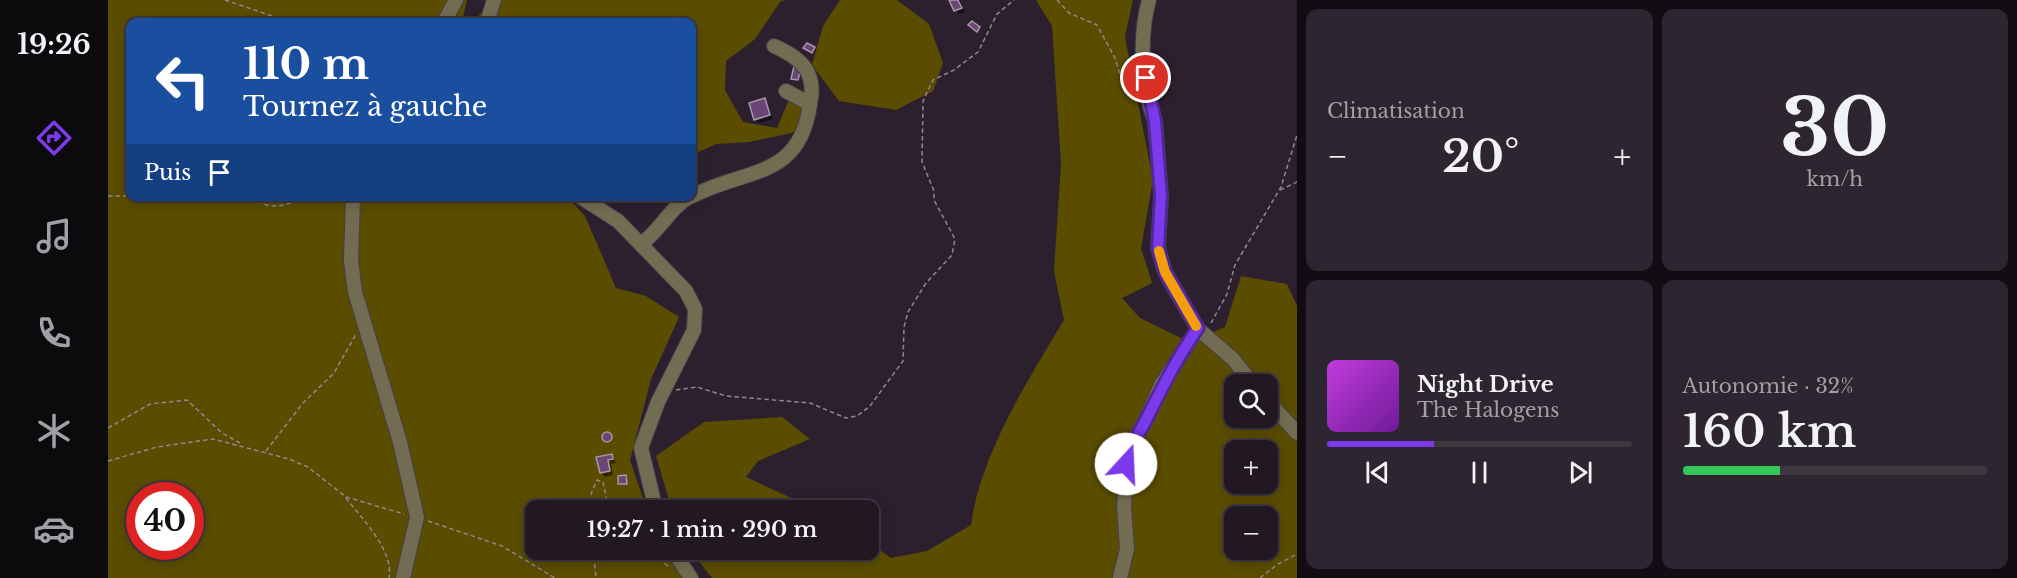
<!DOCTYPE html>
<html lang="fr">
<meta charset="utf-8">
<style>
:root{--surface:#211822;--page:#2d252f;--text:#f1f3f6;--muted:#a2a0a5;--line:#3e3740;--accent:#7c3aed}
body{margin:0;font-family:"Libre Baskerville",serif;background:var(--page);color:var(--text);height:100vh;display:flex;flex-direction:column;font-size:22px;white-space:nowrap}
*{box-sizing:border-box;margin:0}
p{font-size:20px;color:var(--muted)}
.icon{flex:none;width:33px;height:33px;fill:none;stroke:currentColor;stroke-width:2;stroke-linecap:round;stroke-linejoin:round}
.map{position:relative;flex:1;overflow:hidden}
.panel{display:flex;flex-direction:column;gap:9px;padding:9px;background:#120d13;width:720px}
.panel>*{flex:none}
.hud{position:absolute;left:18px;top:18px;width:570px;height:183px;border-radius:12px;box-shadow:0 3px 15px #0003,0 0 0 2px var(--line);background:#1a4fa0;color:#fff;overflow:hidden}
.fabs{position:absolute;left:1116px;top:374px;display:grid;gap:12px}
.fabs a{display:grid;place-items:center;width:54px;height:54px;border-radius:12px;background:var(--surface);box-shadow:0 3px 15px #0003,0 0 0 2px var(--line);font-size:30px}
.speed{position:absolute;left:18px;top:482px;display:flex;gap:12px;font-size:30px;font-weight:700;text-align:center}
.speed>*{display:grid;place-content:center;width:78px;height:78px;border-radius:50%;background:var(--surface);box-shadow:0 3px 15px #0003,0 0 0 2px var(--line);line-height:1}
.speed .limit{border:9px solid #d22;background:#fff;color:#111}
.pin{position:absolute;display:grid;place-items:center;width:51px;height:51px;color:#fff;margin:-26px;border:3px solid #fff;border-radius:50%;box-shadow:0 2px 6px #0007}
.me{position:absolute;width:66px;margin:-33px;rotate:20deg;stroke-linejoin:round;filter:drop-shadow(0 0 4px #0008)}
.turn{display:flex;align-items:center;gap:21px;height:126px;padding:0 18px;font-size:27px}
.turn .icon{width:78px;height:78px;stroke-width:2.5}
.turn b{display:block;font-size:42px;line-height:51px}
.then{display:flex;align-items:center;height:57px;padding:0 18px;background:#0003;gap:12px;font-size:22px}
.big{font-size:45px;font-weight:600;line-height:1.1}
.panel .widget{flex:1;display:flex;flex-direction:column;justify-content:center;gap:9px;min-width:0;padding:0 21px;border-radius:12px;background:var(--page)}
.panel .dial{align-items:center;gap:0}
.dial b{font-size:78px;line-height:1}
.song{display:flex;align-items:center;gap:18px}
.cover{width:72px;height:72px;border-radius:9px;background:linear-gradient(135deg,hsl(290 70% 55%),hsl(280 70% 35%))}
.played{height:6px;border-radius:3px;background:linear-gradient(90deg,var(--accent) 35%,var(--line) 35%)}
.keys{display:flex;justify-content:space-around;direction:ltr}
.heat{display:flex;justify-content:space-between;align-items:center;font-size:33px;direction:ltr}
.charge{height:9px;border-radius:4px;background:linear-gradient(90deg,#34c759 32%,var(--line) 0)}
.panel .tiles{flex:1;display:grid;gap:9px;grid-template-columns:repeat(2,1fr)}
.trip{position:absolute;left:417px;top:500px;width:354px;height:60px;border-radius:12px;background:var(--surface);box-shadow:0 3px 15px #0003,0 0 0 2px var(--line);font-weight:600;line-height:60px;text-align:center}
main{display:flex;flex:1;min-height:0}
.tabs{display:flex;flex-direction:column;width:108px;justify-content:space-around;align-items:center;background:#0d0a0e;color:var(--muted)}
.tabs .icon{width:42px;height:42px}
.tabs .on{color:var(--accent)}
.tabs b{font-size:27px;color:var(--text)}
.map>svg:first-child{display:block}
.green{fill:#5b4d00;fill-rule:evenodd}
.shadow{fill:#0007}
.building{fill:#6c4574;stroke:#a697a9;stroke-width:1.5}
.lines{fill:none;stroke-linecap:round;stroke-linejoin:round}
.minor-casing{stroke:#483c4a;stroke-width:16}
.path{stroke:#908691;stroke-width:1.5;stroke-dasharray:4.5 3;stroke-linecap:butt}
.minor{stroke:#726d52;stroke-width:14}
.route-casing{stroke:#51269a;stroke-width:15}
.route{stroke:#7c3aed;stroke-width:10}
.slow{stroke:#f59e0b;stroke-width:10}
</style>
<main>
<nav class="tabs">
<b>19:26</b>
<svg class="icon on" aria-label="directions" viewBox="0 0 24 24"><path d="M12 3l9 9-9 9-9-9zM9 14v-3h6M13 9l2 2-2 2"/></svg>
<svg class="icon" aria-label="music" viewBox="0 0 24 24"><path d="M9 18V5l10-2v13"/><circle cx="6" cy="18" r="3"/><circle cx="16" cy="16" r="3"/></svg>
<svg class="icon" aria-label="phone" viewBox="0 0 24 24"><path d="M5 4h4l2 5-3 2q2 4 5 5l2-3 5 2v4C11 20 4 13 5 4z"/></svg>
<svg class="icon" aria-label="climate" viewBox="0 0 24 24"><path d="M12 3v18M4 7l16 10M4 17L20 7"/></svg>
<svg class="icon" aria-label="car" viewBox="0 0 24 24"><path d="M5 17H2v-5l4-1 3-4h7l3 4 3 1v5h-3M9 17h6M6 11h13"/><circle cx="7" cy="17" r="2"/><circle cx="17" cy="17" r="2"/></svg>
</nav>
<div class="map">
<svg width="1189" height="578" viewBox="0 0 1189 578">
<rect width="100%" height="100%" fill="#2c202e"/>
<g class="green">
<path d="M0,0H359L354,22H22V196L465,197L464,202L477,216L508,288L538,296L571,317L543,379L522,460L539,510H428V549H553L576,578H0ZM32,495H82V546H32Z"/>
<polygon points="391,0 677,0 672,2 647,39 618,61 617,90 635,122 669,128 683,95 709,113 684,133 641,142 608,144 584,155 584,22 362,22"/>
<polygon points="732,0 789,0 821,24 835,63 825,91 788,110 731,101 704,65 715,26"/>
<path d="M928,0H1025L1017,37L1045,180L1033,248L1044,283L1014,298L1032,318L1081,342L1117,327L1133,276L1179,284L1189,306V578H604L581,549H760L761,542L783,558L819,551L863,525C872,455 920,380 956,320L946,271L953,163L944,26ZM1126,384H1160V417H1126ZM1126,450H1160V483H1126ZM1126,516H1160V549H1126Z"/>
<polygon points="674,417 702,439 650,461 638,477 709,510 564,510 548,456 596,422"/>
</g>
<g class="shadow">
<polygon points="842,0 852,0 857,12 851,14"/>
<polygon points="656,100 665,119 651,123 647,119"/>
<polygon points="500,434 504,440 500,443 496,437"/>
<polygon points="503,455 508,463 503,464 505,475 497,477 493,473 490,458"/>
</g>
<g class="building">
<polygon points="841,0 850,0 854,8 846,11"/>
<polygon points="864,21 872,27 869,32 860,25"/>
<polygon points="699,43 707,47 704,53 695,48"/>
<polygon points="686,66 693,68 690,80 683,79"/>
<polygon points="657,98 662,115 646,120 641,103"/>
<circle cx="499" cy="437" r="5"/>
<polygon points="504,454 505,459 500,460 502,471 492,473 488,457"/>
<polygon points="518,475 519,484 510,484 510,476"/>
</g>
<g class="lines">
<defs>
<g id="minor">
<polyline points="336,22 348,0"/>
<polyline points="379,22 386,0"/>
<path d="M666,46C693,58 709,72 702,104"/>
<polyline points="245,196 243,261 247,292 292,442 309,517 295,578"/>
<polyline points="471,196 510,221 578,291 587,309 586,330 550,402 533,448 548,510"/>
<path d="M584,196C639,168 692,179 702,104L678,91"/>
<path d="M533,244C552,231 562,207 583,196"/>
<polyline points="1090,329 1125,359 1145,384"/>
<polyline points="1160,401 1189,433"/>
<polyline points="564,549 583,578"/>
<path d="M1012,578L1019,549L1016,506L1020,449L1038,420L1053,385L1090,329L1057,272L1050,248L1053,196L1047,121C1033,86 1031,36 1041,0"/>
</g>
</defs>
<use href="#minor" class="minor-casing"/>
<g class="path">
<polyline points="117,0 182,22"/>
<polyline points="949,0 961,13 989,25 1007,58 1017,91 1028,100"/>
<polyline points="1172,190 1189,182"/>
<polyline points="0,196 22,196"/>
<path d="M144,196C161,213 180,205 199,196"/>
<polyline points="1103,323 1119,294 1127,265 1173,187 1189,135"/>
<polyline points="568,390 589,387 618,396 702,403 738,418 749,416 762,406 795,361 796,327 800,312 818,283 844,255 847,239 826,200 826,191 814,162 815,101 825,80 846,70 870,52 889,14 906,0"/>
<polyline points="0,428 42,404 79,400 114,433 132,443"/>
<polyline points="158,451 195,403 226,373 248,334"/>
<polyline points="0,461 49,447 105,439 181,459 200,467 238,497 296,514"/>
<path d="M238,498C254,519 286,550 281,578"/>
<polyline points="483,510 483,494 489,480 495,482 501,510"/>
<polyline points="320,521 394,546 447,578"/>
<polyline points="485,549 488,578"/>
<polyline points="539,549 561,567"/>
<polyline points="1152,578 1170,564 1189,554"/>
</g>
<use href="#minor" class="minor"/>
</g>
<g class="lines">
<defs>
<path id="route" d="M1018,464C1021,445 1031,435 1039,418C1055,386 1069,358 1090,328L1057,272L1050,248L1053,196L1047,121L1038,78"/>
</defs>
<use href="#route" class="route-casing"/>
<use href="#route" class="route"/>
<polyline class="slow" points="1051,251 1057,272 1088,326"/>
</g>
</svg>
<div class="fabs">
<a><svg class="icon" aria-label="search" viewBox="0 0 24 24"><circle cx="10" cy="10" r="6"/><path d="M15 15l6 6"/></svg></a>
<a>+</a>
<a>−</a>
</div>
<div class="speed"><div class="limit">40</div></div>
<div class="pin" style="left:1038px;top:78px;background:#d93025"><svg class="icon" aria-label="arrive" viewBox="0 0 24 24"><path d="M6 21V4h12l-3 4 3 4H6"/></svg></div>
<svg class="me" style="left:1018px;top:464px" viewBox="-20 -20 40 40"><circle r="19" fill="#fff"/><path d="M0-13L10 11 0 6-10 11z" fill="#7c3aed"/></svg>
<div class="trip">19:27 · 1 min · 290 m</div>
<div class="hud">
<div class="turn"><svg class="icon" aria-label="left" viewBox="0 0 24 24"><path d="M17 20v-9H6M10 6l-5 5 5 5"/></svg><div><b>110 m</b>Tournez à gauche</div></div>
<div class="then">Puis<svg class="icon" aria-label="arrive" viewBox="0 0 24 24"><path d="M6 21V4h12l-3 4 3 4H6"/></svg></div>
</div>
</div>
<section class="panel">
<div class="tiles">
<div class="widget"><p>Climatisation</p>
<div class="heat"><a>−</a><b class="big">20°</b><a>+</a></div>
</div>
<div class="widget dial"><b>30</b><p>km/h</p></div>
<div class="widget">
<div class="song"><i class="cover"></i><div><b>Night Drive</b><p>The Halogens</p></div></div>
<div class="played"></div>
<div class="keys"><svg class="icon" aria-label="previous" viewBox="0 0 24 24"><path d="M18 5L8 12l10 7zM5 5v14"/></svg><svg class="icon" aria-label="pause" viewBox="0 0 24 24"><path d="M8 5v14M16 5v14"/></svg><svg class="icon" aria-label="next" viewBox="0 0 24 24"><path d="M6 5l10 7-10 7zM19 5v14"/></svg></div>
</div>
<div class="widget"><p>Autonomie · 32%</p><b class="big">160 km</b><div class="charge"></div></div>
</div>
</section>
</main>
